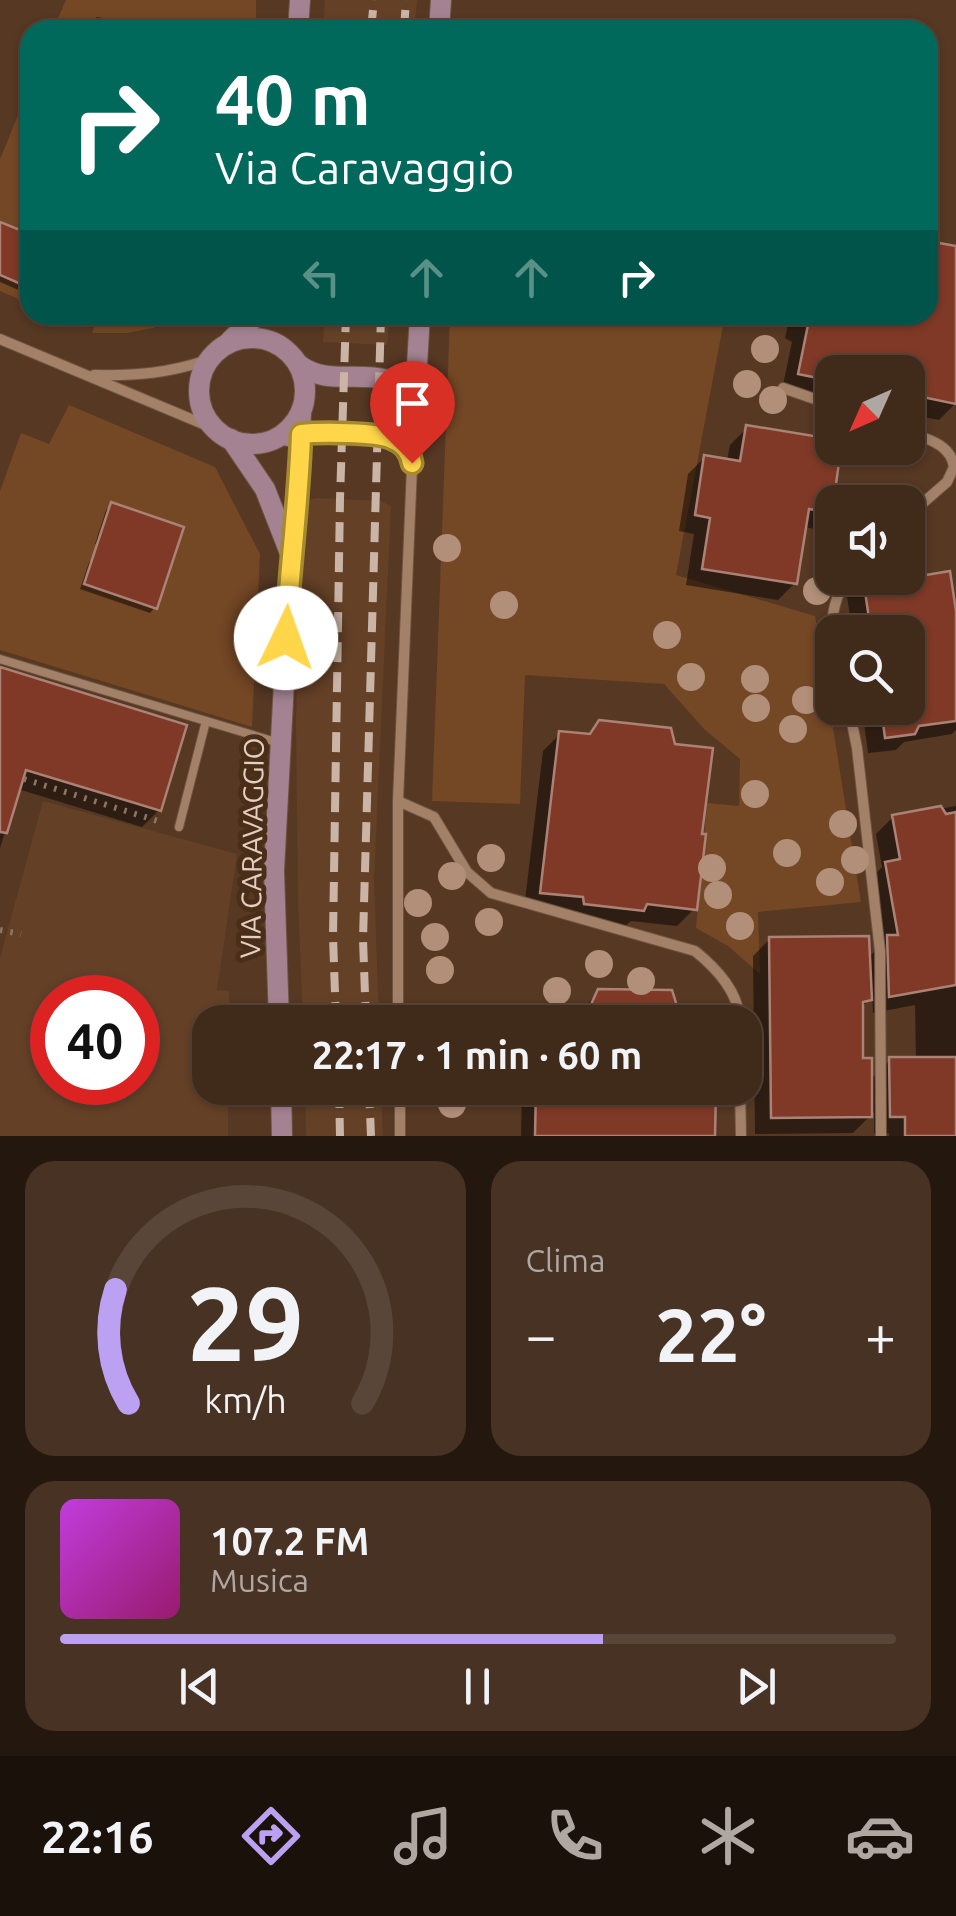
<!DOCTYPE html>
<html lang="it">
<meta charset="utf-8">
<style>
:root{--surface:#402a1a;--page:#473223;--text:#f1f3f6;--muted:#aea7a2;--line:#594639;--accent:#bca0f2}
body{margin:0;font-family:Ubuntu,sans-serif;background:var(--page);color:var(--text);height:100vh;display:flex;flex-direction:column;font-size:38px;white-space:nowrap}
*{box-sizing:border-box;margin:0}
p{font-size:32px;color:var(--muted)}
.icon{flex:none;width:55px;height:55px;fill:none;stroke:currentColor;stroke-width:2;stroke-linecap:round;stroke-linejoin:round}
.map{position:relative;height:1136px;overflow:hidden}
.drawer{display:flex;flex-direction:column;gap:25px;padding:25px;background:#23170e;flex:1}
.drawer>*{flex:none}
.banner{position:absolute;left:20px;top:20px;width:918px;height:305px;border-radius:30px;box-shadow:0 2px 8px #0004,0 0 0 2px var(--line);background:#00695c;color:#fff;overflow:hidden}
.needle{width:65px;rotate:225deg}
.controls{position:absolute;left:815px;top:355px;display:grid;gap:20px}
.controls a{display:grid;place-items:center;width:110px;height:110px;border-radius:20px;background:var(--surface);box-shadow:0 2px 8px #0004,0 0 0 2px var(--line);font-size:50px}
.speed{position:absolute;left:30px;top:975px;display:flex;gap:20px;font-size:50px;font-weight:700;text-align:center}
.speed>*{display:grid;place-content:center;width:130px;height:130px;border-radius:50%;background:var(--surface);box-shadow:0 2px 8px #0004,0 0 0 2px var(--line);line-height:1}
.speed .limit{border:15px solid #d22;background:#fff;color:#111}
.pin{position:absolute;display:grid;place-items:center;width:85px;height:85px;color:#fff;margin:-102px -42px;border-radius:50% 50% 50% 0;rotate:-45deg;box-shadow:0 0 10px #0007}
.pin .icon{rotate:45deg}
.me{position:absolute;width:110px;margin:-55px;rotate:3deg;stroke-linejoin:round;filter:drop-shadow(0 0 8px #0008)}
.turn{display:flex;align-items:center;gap:35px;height:210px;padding:0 30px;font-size:45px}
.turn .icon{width:130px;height:130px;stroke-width:2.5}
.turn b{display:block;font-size:70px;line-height:85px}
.lanes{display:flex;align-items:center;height:95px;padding:0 30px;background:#0003;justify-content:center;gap:50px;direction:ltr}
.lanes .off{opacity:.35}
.big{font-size:75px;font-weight:600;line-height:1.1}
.drawer .card{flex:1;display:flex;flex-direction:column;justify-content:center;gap:15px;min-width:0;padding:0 35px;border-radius:30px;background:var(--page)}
.drawer .dial{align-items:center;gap:0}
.dial svg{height:260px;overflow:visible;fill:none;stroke:var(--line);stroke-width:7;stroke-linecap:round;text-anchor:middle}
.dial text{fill:var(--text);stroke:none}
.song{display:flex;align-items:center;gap:30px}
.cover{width:120px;height:120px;border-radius:15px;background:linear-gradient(135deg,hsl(290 70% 55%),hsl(320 70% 35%))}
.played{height:10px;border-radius:5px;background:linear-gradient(90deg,var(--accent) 65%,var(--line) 65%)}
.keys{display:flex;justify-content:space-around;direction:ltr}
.heat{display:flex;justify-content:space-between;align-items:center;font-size:55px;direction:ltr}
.drawer .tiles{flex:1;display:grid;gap:25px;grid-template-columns:1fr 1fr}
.card:last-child{grid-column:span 2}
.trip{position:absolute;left:192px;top:1005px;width:570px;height:100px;border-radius:30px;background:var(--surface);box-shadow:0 2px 8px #0004,0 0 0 2px var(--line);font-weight:600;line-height:100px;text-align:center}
.dock{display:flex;height:160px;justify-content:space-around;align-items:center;background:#1a110a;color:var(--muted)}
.dock .icon{width:70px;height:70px}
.dock .active{color:var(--accent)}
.dock b{font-size:45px;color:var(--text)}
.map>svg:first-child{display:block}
.built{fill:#644026;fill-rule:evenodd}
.green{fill:#744725}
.shadow{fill:#0007;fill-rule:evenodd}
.building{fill:#7f3926;stroke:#ab8276;stroke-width:2.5}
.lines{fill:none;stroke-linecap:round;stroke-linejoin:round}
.lane-casing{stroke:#6d5441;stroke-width:10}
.street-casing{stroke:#6d5441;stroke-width:12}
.secondary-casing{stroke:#6d5441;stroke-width:22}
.path{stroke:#8e7563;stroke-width:6;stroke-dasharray:2.5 8;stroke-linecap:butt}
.lane{stroke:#a38169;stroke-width:8}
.street{stroke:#a38169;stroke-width:10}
.secondary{stroke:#a48292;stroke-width:20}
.rail{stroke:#c9b4a6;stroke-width:8;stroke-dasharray:20 10;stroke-linecap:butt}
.tree{fill:#b18f78}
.route-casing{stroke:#a68a30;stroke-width:25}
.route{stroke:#ffd54a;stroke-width:18}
.labels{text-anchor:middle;stroke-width:10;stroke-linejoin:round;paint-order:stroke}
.street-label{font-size:28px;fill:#e3d0c3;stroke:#4b2e18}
</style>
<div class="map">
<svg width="956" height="1136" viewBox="0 0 956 1136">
<rect width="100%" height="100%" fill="#563823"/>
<g class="built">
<polygon points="325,0 417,0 414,30 323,30"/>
<polygon points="325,315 390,315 387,345 323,342"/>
<polygon points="317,498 381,501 391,506 374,879 379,1022 303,1022 298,900 296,722 302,501"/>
<path d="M43,801L237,854L217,990L229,991V1022H210V1088H228V1136H0V958ZM52,998H138V1082H52Z"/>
<polygon points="305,1088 381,1088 383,1136 306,1136"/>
</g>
<g class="green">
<polygon points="66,0 256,0 256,30 53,30"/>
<polygon points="30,86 30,304 0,291 0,159"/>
<polygon points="54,315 183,315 153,328 127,333 92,333 95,325 77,316 72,323"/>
<polygon points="450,315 725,315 676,575 815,616 861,902 758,912 760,974 728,946 696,928 707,803 739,806 740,759 704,729 664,684 525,675 520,804 432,801"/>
<polygon points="69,405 215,467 260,554 252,727 0,650 0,491 21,433 49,444"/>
</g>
<g class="shadow">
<polygon points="97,17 129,23 128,30 89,30 91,22"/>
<polygon points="0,225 30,237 30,295 0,282"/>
<polygon points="928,242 956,248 956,403 939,420 908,414 908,372 832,372 832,401 782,390 792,342 785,338 790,315 928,315"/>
<polygon points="747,428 832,442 832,448 839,448 833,487 841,492 839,502 832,502 832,518 820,530 804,527 795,583 778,600 686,585 694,534 679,531 688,474 705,457 727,461 730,445"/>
<polygon points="111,505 155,607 150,613 80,589 89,562 105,549 95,544 106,510"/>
<polygon points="878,578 891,578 893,582 956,628 956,730 952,734 904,742 896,750 868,753 862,708 908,708 908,632 852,632 847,596 864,579"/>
<polygon points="0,670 159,810 142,827 18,789 0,848"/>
<polygon points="600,723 694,909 677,926 631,921 624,927 568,920 567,913 524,909 543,751 560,734 586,736"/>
<path d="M956,806V1136H889V1133H874V1112L853,1133L755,1134L753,956L770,939L868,958L881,945L869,881L882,867L876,834L893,817ZM872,996L873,1013L915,1005L916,1060H890L869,1081L861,1060V1008Z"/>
<polygon points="600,992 675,1008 713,1009 713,1022 523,1022 538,1006 584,1007"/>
<polygon points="522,1088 712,1088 712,1136 521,1136"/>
</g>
<g class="building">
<polygon points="0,222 30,234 30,288 0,275"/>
<polygon points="928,241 956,246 956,404 908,394 908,372 832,372 832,381 798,374 810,315 928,315"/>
<polygon points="746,425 832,439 832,448 841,448 832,513 809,509 797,584 702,569 710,518 695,515 704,455 740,461"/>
<polygon points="111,502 184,527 157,609 84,584"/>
<polygon points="950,571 956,611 956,721 919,726 915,734 885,738 881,708 908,708 908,632 871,632 863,578 908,578"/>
<polygon points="0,667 187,725 161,811 26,770 7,833 0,832"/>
<polygon points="599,720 671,728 675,744 713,748 702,834 706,834 697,910 647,904 644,911 584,904 583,897 540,893 559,731 590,734"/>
<polygon points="941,806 946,814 956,812 956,985 889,997 887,935 898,935 885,862 900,859 892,815"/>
<polygon points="869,936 872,1000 863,1002 863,1058 872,1058 872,1117 771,1118 769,937"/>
<polygon points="598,989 672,990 682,1022 583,1022"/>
<polygon points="889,1057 956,1057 956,1136 905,1136 905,1117 890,1117"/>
<polygon points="536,1088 676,1088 676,1091 716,1092 715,1136 535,1136"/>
</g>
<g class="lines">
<defs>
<g id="lane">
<polyline points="0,659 276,742"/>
<polyline points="179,827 206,721"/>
</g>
<g id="street">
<polyline points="0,339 215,429"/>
<path d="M94,375C137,376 168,373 208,360"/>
<polyline points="783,388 832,405"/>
<path d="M908,432C927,439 951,444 954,467L947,482L908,516"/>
<path d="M834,632C830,612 837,595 847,578"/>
<polyline points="849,708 857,748 880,951 881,1136"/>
<path d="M398,801L434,817L467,872L491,893L695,951C717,969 739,992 740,1022"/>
<polyline points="398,1022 398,801 414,419"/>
<polyline points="400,1088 400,1136"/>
<polyline points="740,1088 741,1136"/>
</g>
<g id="secondary">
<polyline points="298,30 300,0"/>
<polyline points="439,30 441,0"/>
<circle cx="252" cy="391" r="53"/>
<polyline points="230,341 257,315"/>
<path d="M298,364C334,393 383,357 415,400"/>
<polyline points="288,436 310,433 389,437 401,431 414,415 420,315"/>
<polyline points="231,439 265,489 290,553"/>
<polyline points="279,1022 274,871 290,569 298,496 301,411"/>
<polyline points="281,1088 282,1136"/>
</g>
</defs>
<use href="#lane" class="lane-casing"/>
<use href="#street" class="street-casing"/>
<use href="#secondary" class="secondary-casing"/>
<g class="path">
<polyline points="24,779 161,822"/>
<polyline points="0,930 21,934"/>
</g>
<use href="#lane" class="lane"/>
<use href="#street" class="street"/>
<use href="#secondary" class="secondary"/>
<g class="rail">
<polyline points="371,30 374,0"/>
<polyline points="404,30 406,0"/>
<polyline points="336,1022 333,936 340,499 346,315"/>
<polyline points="366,1022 363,939 381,315"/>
<polyline points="339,1088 340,1136"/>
<polyline points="369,1088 371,1136"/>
</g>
</g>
<g class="tree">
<circle cx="765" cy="349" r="14"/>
<circle cx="747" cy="384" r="14"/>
<circle cx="773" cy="400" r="14"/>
<circle cx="447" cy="548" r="14"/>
<circle cx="817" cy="591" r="14"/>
<circle cx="504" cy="605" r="14"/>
<circle cx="667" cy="635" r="14"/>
<circle cx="691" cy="677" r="14"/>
<circle cx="755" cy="679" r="14"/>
<circle cx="806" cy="700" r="14"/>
<circle cx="756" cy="708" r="14"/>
<circle cx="793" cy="729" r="14"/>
<circle cx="755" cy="794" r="14"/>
<circle cx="843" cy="824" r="14"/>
<circle cx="787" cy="853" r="14"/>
<circle cx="491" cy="858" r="14"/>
<circle cx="855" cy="860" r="14"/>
<circle cx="712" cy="868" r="14"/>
<circle cx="452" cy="876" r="14"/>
<circle cx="830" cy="882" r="14"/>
<circle cx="718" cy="895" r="14"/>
<circle cx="418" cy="903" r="14"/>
<circle cx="489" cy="922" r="14"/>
<circle cx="740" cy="926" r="14"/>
<circle cx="435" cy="937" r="14"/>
<circle cx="599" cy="964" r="14"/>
<circle cx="440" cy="970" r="14"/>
<circle cx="641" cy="981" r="14"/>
<circle cx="557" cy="991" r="14"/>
<circle cx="452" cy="1104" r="14"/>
</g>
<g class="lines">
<defs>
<path id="route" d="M286,638C289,570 299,502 301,434C319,432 377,432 392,439C403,443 410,451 412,463"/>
</defs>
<use href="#route" class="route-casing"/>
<use href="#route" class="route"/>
</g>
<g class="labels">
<g class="street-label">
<text transform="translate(252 848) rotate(-89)" y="10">VIA CARAVAGGIO</text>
</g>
</g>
</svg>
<div class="controls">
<a><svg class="needle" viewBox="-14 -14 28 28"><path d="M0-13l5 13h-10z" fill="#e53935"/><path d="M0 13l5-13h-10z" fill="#aea7a2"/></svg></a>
<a><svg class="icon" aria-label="sound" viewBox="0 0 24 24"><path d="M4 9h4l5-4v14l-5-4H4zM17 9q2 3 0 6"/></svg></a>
<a><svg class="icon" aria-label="search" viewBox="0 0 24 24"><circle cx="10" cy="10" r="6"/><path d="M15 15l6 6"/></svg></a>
</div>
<div class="speed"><div class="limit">40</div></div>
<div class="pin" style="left:412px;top:463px;background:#d93025"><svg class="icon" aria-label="arrive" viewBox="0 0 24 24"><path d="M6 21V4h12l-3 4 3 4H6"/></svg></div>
<svg class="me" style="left:286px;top:638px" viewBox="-20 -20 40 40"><circle r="19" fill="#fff"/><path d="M0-13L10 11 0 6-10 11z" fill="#ffd54a"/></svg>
<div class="trip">22:17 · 1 min · 60 m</div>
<div class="banner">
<div class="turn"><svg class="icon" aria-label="right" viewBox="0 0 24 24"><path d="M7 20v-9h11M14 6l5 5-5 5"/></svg><div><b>40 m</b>Via Caravaggio</div></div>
<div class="lanes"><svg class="icon off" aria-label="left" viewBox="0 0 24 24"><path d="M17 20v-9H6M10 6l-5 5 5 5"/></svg><svg class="icon off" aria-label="ahead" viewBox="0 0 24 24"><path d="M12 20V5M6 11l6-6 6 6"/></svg><svg class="icon off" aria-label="ahead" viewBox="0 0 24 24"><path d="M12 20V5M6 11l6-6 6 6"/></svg><svg class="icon" aria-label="right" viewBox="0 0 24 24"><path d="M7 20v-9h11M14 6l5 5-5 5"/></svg></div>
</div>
</div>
<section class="drawer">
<div class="tiles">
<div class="card dial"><svg viewBox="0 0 100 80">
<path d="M14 69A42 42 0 1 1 86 69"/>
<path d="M14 69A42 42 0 0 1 10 34" stroke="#bca0f2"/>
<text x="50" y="56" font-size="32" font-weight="700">29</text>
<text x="50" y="72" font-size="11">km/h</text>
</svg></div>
<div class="card"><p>Clima</p>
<div class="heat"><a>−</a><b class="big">22°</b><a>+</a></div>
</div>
<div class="card">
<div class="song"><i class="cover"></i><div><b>107.2 FM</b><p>Musica</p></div></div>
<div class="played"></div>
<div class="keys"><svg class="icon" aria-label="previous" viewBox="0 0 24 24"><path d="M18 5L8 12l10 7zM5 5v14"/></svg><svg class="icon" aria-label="pause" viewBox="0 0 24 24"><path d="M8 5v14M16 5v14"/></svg><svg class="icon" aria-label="next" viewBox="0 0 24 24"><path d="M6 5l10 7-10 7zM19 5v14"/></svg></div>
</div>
</div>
</section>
<nav class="dock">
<b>22:16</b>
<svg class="icon active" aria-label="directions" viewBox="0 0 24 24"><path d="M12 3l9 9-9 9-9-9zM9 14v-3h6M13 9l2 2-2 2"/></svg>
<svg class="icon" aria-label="music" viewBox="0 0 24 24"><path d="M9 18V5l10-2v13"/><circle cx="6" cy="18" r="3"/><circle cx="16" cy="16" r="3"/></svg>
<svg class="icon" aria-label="phone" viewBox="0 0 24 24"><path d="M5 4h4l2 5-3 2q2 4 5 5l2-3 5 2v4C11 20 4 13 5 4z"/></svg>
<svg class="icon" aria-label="climate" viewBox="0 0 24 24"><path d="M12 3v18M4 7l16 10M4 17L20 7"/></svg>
<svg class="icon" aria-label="car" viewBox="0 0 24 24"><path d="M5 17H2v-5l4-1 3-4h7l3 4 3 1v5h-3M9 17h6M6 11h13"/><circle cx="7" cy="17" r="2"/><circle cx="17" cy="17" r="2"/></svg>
</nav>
